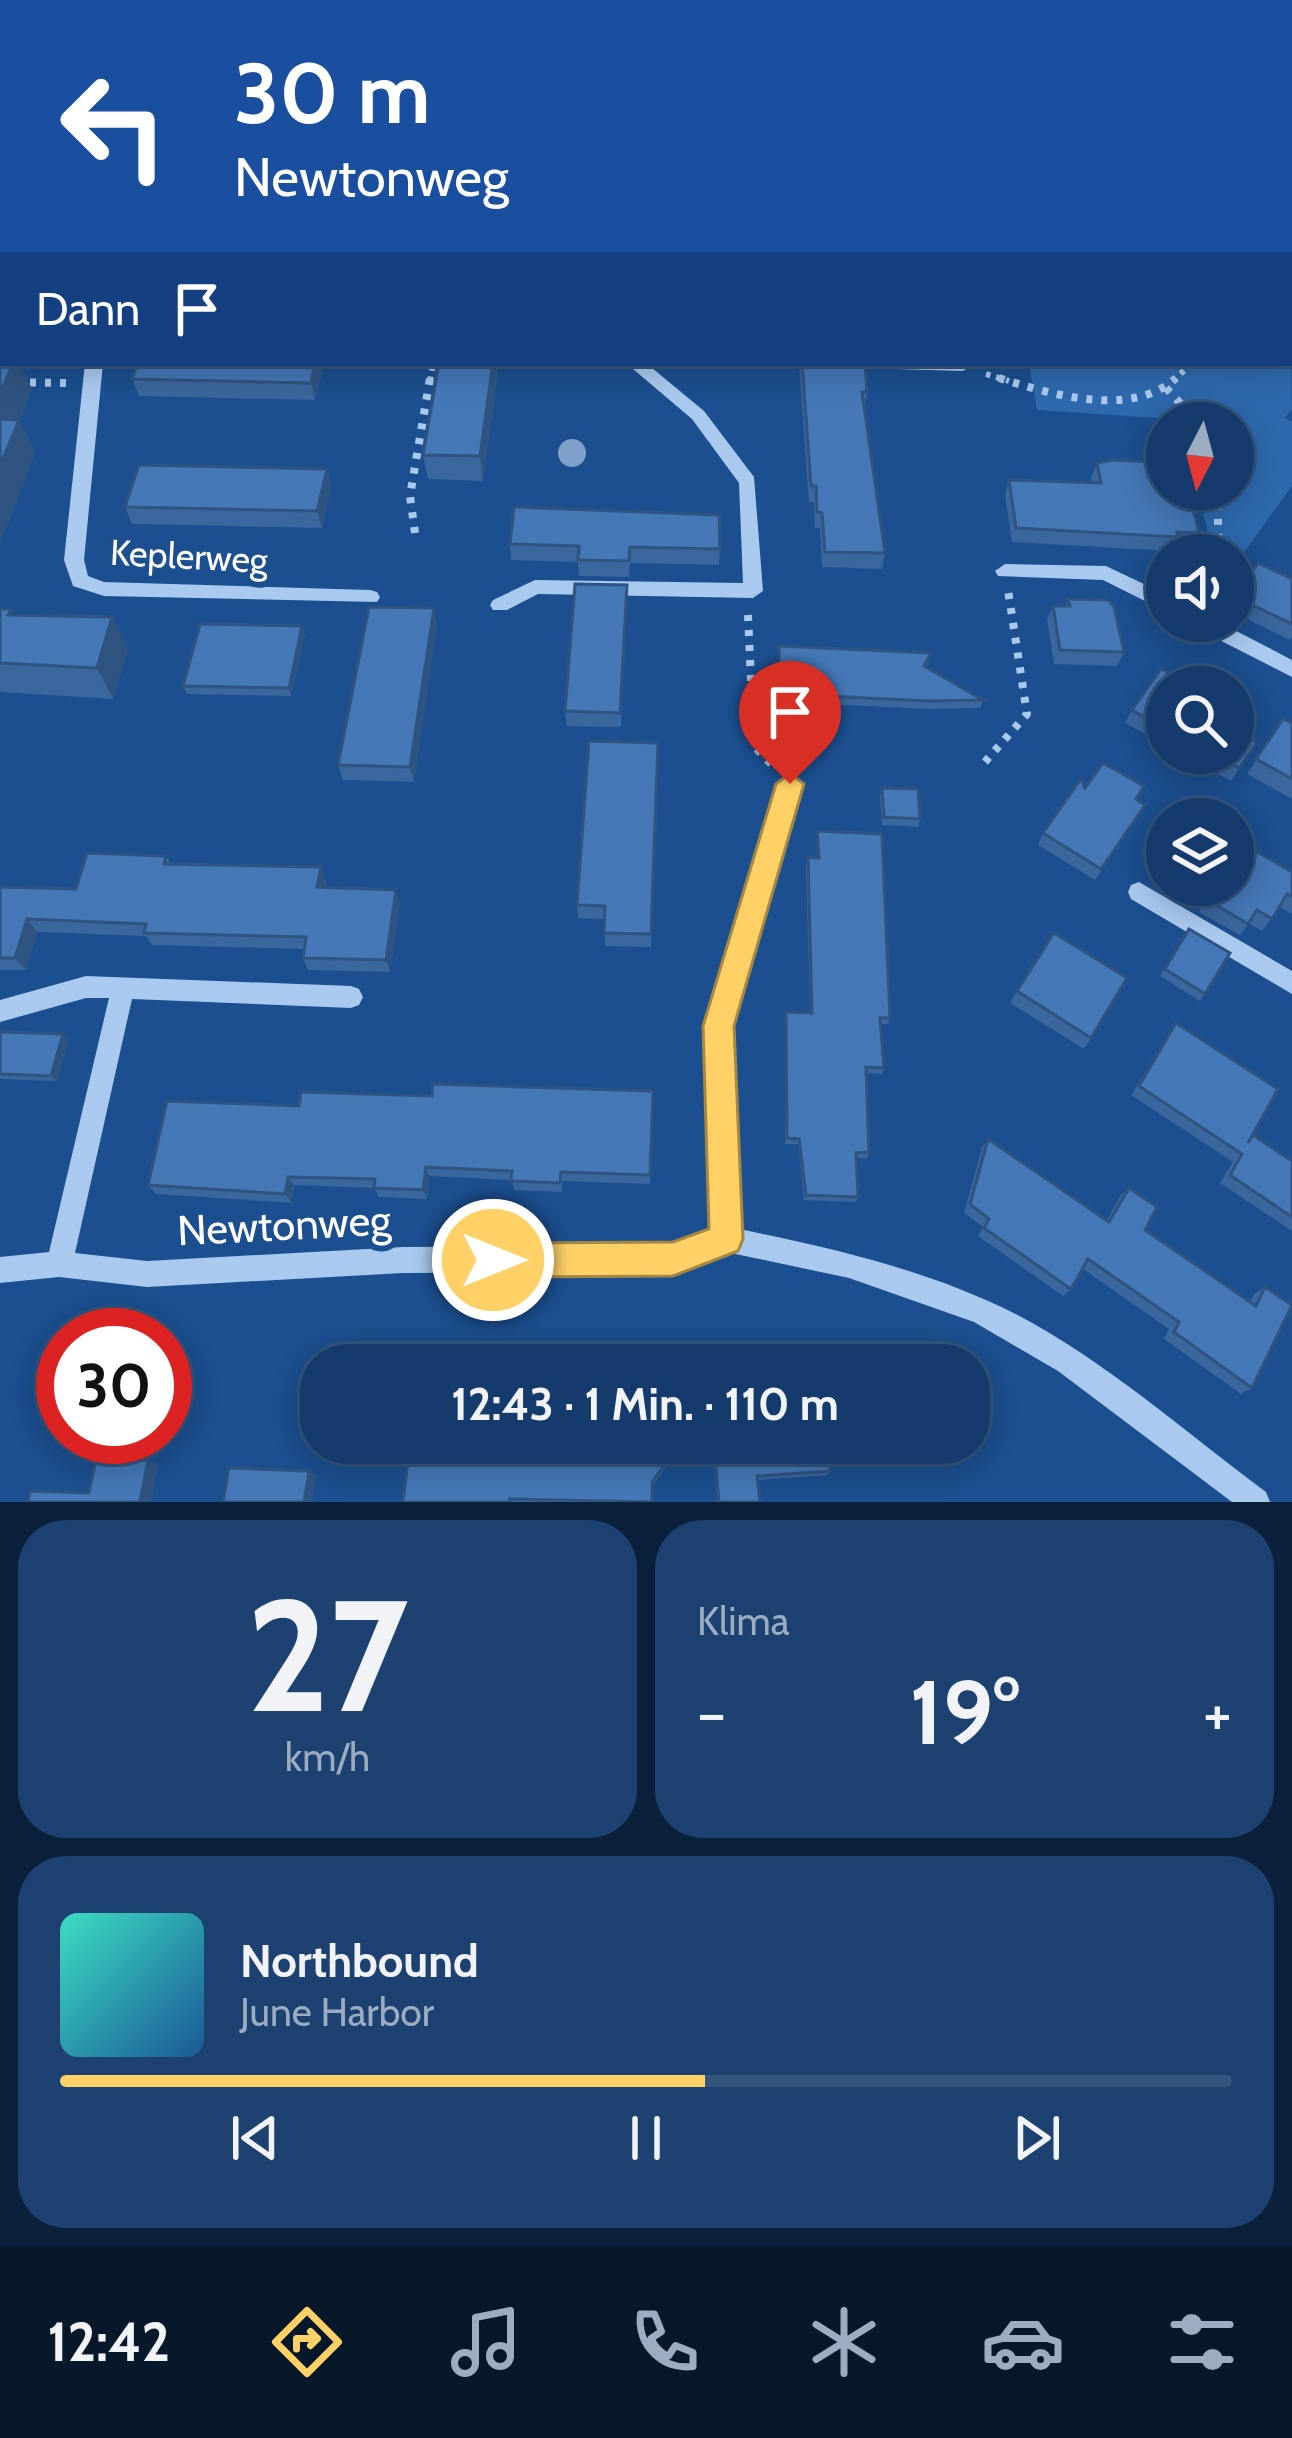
<!DOCTYPE html>
<html lang="de">
<meta charset="utf-8">
<style>
:root{--surface:#143b6b;--page:#1d4271;--text:#f1f3f6;--muted:#9dadc1;--line:#33557e;--accent:#ffd166}
body{margin:0;font-family:Cabin,sans-serif;background:var(--page);color:var(--text);height:100vh;display:flex;flex-direction:column;font-size:45px;white-space:nowrap}
*{box-sizing:border-box;margin:0}
p{font-size:39px;color:var(--muted)}
.icon{flex:none;width:66px;height:66px;fill:none;stroke:currentColor;stroke-width:2;stroke-linecap:round;stroke-linejoin:round}
.map{position:relative;height:1502px;overflow:hidden}
.drawer{display:flex;flex-direction:column;gap:18px;padding:18px;background:#0b203b;flex:1}
.drawer>*{flex:none}
.guide{position:absolute;left:0px;top:0px;width:1293px;height:366px;box-shadow:0 6px 30px #0003,0 0 0 3px var(--line);background:#1a4fa0;color:#fff;overflow:hidden}
.needle{width:78px;rotate:186deg}
.fabs{position:absolute;left:1146px;top:402px;display:grid;gap:24px}
.fabs a{display:grid;place-items:center;width:108px;height:108px;border-radius:50%;background:var(--surface);box-shadow:0 6px 30px #0003,0 0 0 3px var(--line);font-size:60px}
.speed{position:absolute;left:36px;top:1308px;display:flex;gap:24px;font-size:60px;font-weight:700;text-align:center}
.speed>*{display:grid;place-content:center;width:156px;height:156px;border-radius:50%;background:var(--surface);box-shadow:0 6px 30px #0003,0 0 0 3px var(--line);line-height:1}
.speed .limit{border:18px solid #d22;background:#fff;color:#111}
.pin{position:absolute;display:grid;place-items:center;width:102px;height:102px;color:#fff;margin:-123px -51px;border-radius:50% 50% 50% 0;rotate:-45deg;box-shadow:0 0 12px #0007}
.pin .icon{rotate:45deg}
.me{position:absolute;width:132px;margin:-66px;rotate:90deg;stroke-linejoin:round;filter:drop-shadow(0 0 9px #0008)}
.turn{display:flex;align-items:center;gap:42px;height:252px;padding:0 36px;font-size:54px}
.turn .icon{width:156px;height:156px;stroke-width:2.5}
.turn b{display:block;font-size:84px;line-height:102px}
.then{display:flex;align-items:center;height:114px;padding:0 36px;background:#0003;gap:24px;font-size:45px}
.big{font-size:90px;font-weight:700;line-height:1.1}
.drawer .widget{flex:1;display:flex;flex-direction:column;justify-content:center;gap:18px;min-width:0;padding:0 42px;border-radius:48px;background:var(--page)}
.drawer .dial{align-items:center;gap:0}
.dial b{font-size:156px;line-height:1}
.song{display:flex;align-items:center;gap:36px}
.cover{width:144px;height:144px;border-radius:18px;background:linear-gradient(135deg,hsl(170 70% 55%),hsl(210 70% 35%))}
.played{height:12px;border-radius:6px;background:linear-gradient(90deg,var(--accent) 55%,var(--line) 55%)}
.keys{display:flex;justify-content:space-around;direction:ltr}
.heat{display:flex;justify-content:space-between;align-items:center;font-size:66px;direction:ltr}
.drawer .tiles{flex:1;display:grid;gap:18px;grid-template-columns:1fr 1fr}
.widget:last-child{grid-column:span 2}
.trip{position:absolute;left:300px;top:1344px;width:690px;height:120px;border-radius:48px;background:var(--surface);box-shadow:0 6px 30px #0003,0 0 0 3px var(--line);font-weight:700;line-height:120px;text-align:center}
.menu{display:flex;height:192px;justify-content:space-around;align-items:center;background:#08182b;color:var(--muted)}
.menu .icon{width:84px;height:84px}
.menu .on{color:var(--accent)}
.menu b{font-size:54px;color:var(--text)}
.map>svg:first-child{display:block}
.green{fill:#2e69ad}
.lines{fill:none;stroke-linecap:round;stroke-linejoin:round}
.stream{stroke:#9cc4f0;stroke-width:9}
.path-far1{stroke:#a9c9ee;stroke-width:6;stroke-dasharray:4.5 6;stroke-linecap:butt}
.path{stroke:#a9c9ee;stroke-width:8;stroke-dasharray:6 9;stroke-linecap:butt}
.minor{fill:#a9c9ee;fill-rule:evenodd}
.tree{fill:#7ea0ca}
.wall{fill:#3a679d}
.shaded-wall{fill:#305480}
.building{fill:#4478b7;stroke:#305480;stroke-width:3}
.route{fill:#ffd166;stroke:#a68842;stroke-width:3}
.labels{text-anchor:middle;stroke-width:12;stroke-linejoin:round;paint-order:stroke}
.street-label{font-size:36px;fill:#fff;stroke:#1b4f8f}
.near-street-label{font-size:42px;fill:#fff;stroke:#1b4f8f}
</style>
<div class="map">
<svg width="1292" height="1502" viewBox="0 0 1292 1502">
<rect width="100%" height="100%" fill="#1b4f8f"/>
<polygon class="green" points="1290,298 1292,409 1285,418 1292,422 1292,486 1242,555 1210,541 1197,489 1233,489 1233,423 1037,410 1029,363 1290,363"/>
<g class="lines">
<polyline class="stream" points="1110,0 1127,3"/>
<g class="path-far1">
<polyline points="1250,0 1260,3"/>
<polyline points="986,374 1009,381"/>
<polyline points="430,381 433,363"/>
<polyline points="1173,381 1192,363"/>
</g>
<g class="path">
<path d="M999,378C1050,394 1131,419 1176,378"/>
<polyline points="0,382 66,383"/>
<polyline points="1166,388 1199,423"/>
<polyline points="1217,489 1219,555"/>
<polyline points="415,533 410,496 430,378"/>
<polyline points="748,615 754,746 773,766"/>
<polyline points="985,762 1027,714 1008,590"/>
</g>
<g class="minor">
<polygon points="327,0 341,0 340,3 326,3"/>
<polygon points="1002,0 1016,0 1000,3"/>
<rect x="0" y="209" width="3" height="10"/>
<rect x="1290" y="268" width="2" height="11"/>
<polygon points="85,363 103,363 84,560 88,576 104,582 370,590 377,592 380,597 377,602 104,596 73,586 64,560"/>
<polygon points="626,363 646,363 704,411 754,477 763,591 753,598 538,594 507,610 493,610 490,605 493,600 535,580 743,583 739,483 692,419"/>
<polygon points="886,363 970,363 972,365 963,371 895,369"/>
<polygon points="1005,564 1106,566 1167,595 1167,612 1103,580 998,576 995,571"/>
<polygon points="1189,621 1217,621 1292,660 1292,677 1192,626"/>
<path d="M790,776L798,779L801,785L730,1026L739,1229C822,1246 907,1265 986,1300C1084,1342 1180,1428 1266,1492L1270,1502H1232L1058,1371L974,1322L849,1278L726,1252L673,1272L403,1273L147,1287L59,1277L0,1283V1257L49,1252L109,998H86L0,1022V1000L86,976L351,986L359,989L363,997L359,1005L351,1008L132,999L75,1253L147,1261L403,1247L673,1246L713,1231L706,1026L779,785L782,779Z"/>
<polygon points="1139,882 1292,971 1292,994 1131,899 1128,892 1131,885"/>
</g>
</g>
<circle class="tree" cx="572" cy="453" r="14"/>
<g class="wall">
<polygon points="802,0 923,0 922,3 802,3"/>
<polygon points="3,236 3,363 20,363 32,389 19,421 35,453 0,543 0,242"/>
<polygon points="138,363 324,363 315,400 139,396 132,379"/>
<polygon points="499,363 483,481 428,479 423,455"/>
<polygon points="799,363 865,363 867,392 865,408 885,553 882,569 822,567 820,528 815,528 814,502 809,502"/>
<polygon points="1097,463 1206,497 1200,512 1194,512 1199,533 1192,547 1173,547 1171,551 1012,542 1005,495 1009,480 1092,482 1091,478"/>
<polygon points="327,469 331,485 322,528 132,524 125,507"/>
<polygon points="510,544 720,549 719,565 630,563 629,577 579,576 578,562 511,560"/>
<polygon points="1258,563 1292,579 1292,637 1290,640 1233,612 1233,602"/>
<polygon points="627,585 621,727 567,726 565,711"/>
<polygon points="1068,599 1124,652 1117,666 1054,664 1047,620 1053,606 1065,606"/>
<polygon points="434,608 437,624 414,782 343,780 338,765"/>
<polygon points="0,609 14,615 128,648 113,699 0,692"/>
<polygon points="305,634 291,696 187,694 183,686"/>
<polygon points="779,646 929,661 926,667 983,700 980,708 928,709 779,702"/>
<polygon points="1167,687 1167,746 1125,723 1132,710"/>
<polygon points="1283,719 1292,723 1292,799 1247,774"/>
<polygon points="1257,742 1231,781 1180,753 1233,753"/>
<polygon points="658,743 651,947 605,946 605,919 578,918 577,905"/>
<polygon points="882,788 920,819 918,827 882,825 880,796"/>
<polygon points="1085,788 1139,816 1095,880 1038,845 1043,833"/>
<polygon points="817,831 890,1018 888,1024 880,1024 884,1068 882,1074 866,1073 869,1152 867,1158 856,1158 858,1197 856,1202 804,1200 798,1144 785,1144 785,1018 786,1012 810,1013 806,864 808,857 817,858"/>
<polygon points="166,856 171,864 321,867 326,880 325,888 400,903 390,972 308,970 303,958 304,949 152,945 146,936 37,932 26,970 0,970 0,887 76,889"/>
<polygon points="1292,872 1292,914 1280,907 1262,931 1249,923 1240,935 1199,912 1208,898 1195,885 1233,885"/>
<polygon points="1189,929 1205,994 1200,1001 1160,976"/>
<polygon points="1017,991 1091,1038 1084,1049 1010,1003"/>
<polygon points="1176,1023 1252,1136 1292,1161 1292,1231 1220,1183 1233,1162 1131,1095"/>
<polygon points="0,1032 63,1034 68,1040 57,1081 0,1079"/>
<polygon points="653,1091 650,1184 562,1181 562,1192 514,1190 512,1180 429,1176 427,1199 379,1197 374,1188 294,1185 292,1203 156,1194 148,1185 299,1106 432,1096"/>
<polygon points="988,1139 1107,1220 1120,1196 1129,1188 1145,1230 1250,1302 1254,1294 1265,1287 1252,1388 1241,1394 1164,1339 1169,1329 1083,1269 1071,1289 1063,1296 978,1236 983,1227 964,1213 982,1148"/>
<polygon points="739,1443 827,1443 830,1471 827,1475 758,1480 760,1502 717,1502 715,1457 740,1455"/>
<polygon points="666,1466 652,1487 652,1502 403,1502"/>
</g>
<g class="shaded-wall">
<polygon points="3,35 3,60 0,65 0,41"/>
<polygon points="13,363 20,363 32,389 19,421 35,453 0,543 0,394"/>
<polygon points="315,363 324,363 315,400 311,383"/>
<polygon points="493,363 499,363 483,481 480,456"/>
<polygon points="327,469 331,485 322,528 317,511"/>
<polygon points="434,608 437,624 414,782 410,767"/>
<polygon points="112,617 128,648 113,699 97,668"/>
<polygon points="302,626 305,634 291,696 289,688"/>
<polygon points="321,867 326,880 323,900 317,887"/>
<polygon points="396,890 400,903 390,972 386,960"/>
<polygon points="27,919 37,932 26,970 15,958"/>
<polygon points="63,1034 68,1040 57,1081 51,1076"/>
<polygon points="426,1167 429,1176 427,1199 423,1190"/>
<polygon points="288,1177 294,1185 292,1203 285,1194"/>
<polygon points="148,1460 158,1465 151,1502 140,1502"/>
<polygon points="309,1471 316,1475 312,1502 304,1502"/>
</g>
<g class="building">
<polygon points="0,0 22,0 20,3 3,3 3,35 0,41"/>
<polygon points="178,0 278,0 277,3 177,3"/>
<polygon points="383,0 425,0 425,3 382,3"/>
<polygon points="555,0 597,0 596,3 554,3"/>
<polygon points="0,79 3,80 3,168 0,168"/>
<polygon points="1292,149 1292,226 1290,225 1290,152"/>
<polygon points="3,236 3,333 0,333 0,242"/>
<polygon points="0,355 3,355 3,363 13,363 0,394"/>
<polygon points="138,363 315,363 311,383 132,379"/>
<polygon points="439,363 493,363 480,456 423,455"/>
<polygon points="802,363 865,363 867,392 862,392 885,553 825,552 822,513 817,512 816,486 811,486"/>
<polygon points="0,419 19,420 0,466"/>
<polygon points="1113,460 1167,463 1167,489 1204,489 1206,497 1190,497 1199,533 1177,532 1178,537 1016,528 1009,480 1101,483 1097,463"/>
<polygon points="139,465 327,469 317,511 125,507"/>
<polygon points="514,507 719,515 720,549 630,547 629,561 578,560 579,546 510,544"/>
<polygon points="1258,563 1292,579 1292,624 1236,597"/>
<polygon points="575,584 627,585 620,713 565,711"/>
<polygon points="1068,599 1108,600 1114,607 1124,652 1060,650 1053,606 1070,606"/>
<polygon points="369,607 434,608 410,767 338,765"/>
<polygon points="0,609 11,609 8,615 112,617 97,668 0,663"/>
<polygon points="200,624 302,626 289,688 183,686"/>
<polygon points="779,646 931,653 924,666 983,700 930,701 780,694"/>
<polygon points="1161,669 1195,687 1167,687 1167,729 1132,710"/>
<polygon points="1283,719 1292,723 1292,779 1256,759"/>
<polygon points="1233,729 1257,742 1239,768 1211,753 1233,753"/>
<polygon points="589,741 658,743 651,934 604,933 605,906 577,905"/>
<polygon points="1103,763 1144,786 1136,799 1145,805 1101,869 1043,833 1081,779 1085,788"/>
<polygon points="882,788 918,789 920,819 884,817"/>
<polygon points="817,831 882,834 890,1018 880,1018 884,1068 866,1067 869,1152 856,1153 858,1197 806,1195 799,1139 787,1138 786,1012 812,1013 808,857 819,858"/>
<polygon points="1233,838 1292,872 1292,897 1287,894 1272,919 1257,910 1248,924 1208,900 1216,887 1215,885 1233,885"/>
<polygon points="87,853 166,856 164,864 321,867 317,887 396,890 386,960 303,958 306,937 144,933 146,924 27,919 15,958 0,958 0,887 76,889"/>
<polygon points="1189,929 1230,953 1205,994 1165,969"/>
<polygon points="1054,933 1127,978 1091,1038 1017,991"/>
<polygon points="1176,1023 1278,1089 1248,1143 1253,1135 1292,1161 1292,1217 1230,1175 1242,1154 1139,1086"/>
<polygon points="0,1032 63,1034 51,1076 0,1074"/>
<polygon points="433,1084 653,1091 650,1175 561,1172 560,1183 511,1181 512,1171 426,1167 423,1190 374,1188 375,1179 288,1177 285,1194 148,1185 167,1101 299,1106 301,1092 432,1096"/>
<polygon points="988,1139 1109,1222 1129,1188 1157,1207 1145,1230 1256,1306 1265,1287 1292,1305 1252,1388 1174,1332 1179,1322 1088,1259 1071,1289 984,1228 989,1219 970,1204"/>
<polygon points="410,1443 667,1443 667,1461 652,1482 652,1502 510,1499 510,1502 403,1502"/>
<polygon points="741,1443 827,1443 830,1471 757,1476 760,1502 719,1502 715,1457 742,1454"/>
<polygon points="96,1459 148,1460 140,1502 28,1502 30,1491 89,1493"/>
<polygon points="229,1468 309,1471 304,1502 223,1502"/>
</g>
<polygon class="route" points="790,773 804,784 734,1026 743,1239 738,1251 673,1276 493,1277 481,1272 476,1260 481,1248 493,1243 673,1242 709,1229 703,1026 776,784"/>
<g class="labels">
<g class="street-label">
<text transform="translate(189 556) rotate(3)" y="13">Keplerweg</text>
</g>
<g class="near-street-label">
<text transform="translate(284 1225) rotate(-3)" y="15">Newtonweg</text>
</g>
</g>
</svg>
<div class="fabs">
<a><svg class="needle" viewBox="-14 -14 28 28"><path d="M0-13l5 13h-10z" fill="#e53935"/><path d="M0 13l5-13h-10z" fill="#9dadc1"/></svg></a>
<a><svg class="icon" aria-label="sound" viewBox="0 0 24 24"><path d="M4 9h4l5-4v14l-5-4H4zM17 9q2 3 0 6"/></svg></a>
<a><svg class="icon" aria-label="search" viewBox="0 0 24 24"><circle cx="10" cy="10" r="6"/><path d="M15 15l6 6"/></svg></a>
<a><svg class="icon" aria-label="layers" viewBox="0 0 24 24"><path d="M12 4l9 5-9 5-9-5zM3 14l9 5 9-5"/></svg></a>
</div>
<div class="speed"><div class="limit">30</div></div>
<div class="pin" style="left:790px;top:784px;background:#d93025"><svg class="icon" aria-label="arrive" viewBox="0 0 24 24"><path d="M6 21V4h12l-3 4 3 4H6"/></svg></div>
<svg class="me" style="left:493px;top:1260px" viewBox="-20 -20 40 40"><circle r="17" fill="#ffd166" stroke="#fff" stroke-width="3"/><path d="M0-11L8 9 0 5-8 9z" fill="#fff"/></svg>
<div class="trip">12:43 · 1 Min. · 110 m</div>
<div class="guide">
<div class="turn"><svg class="icon" aria-label="left" viewBox="0 0 24 24"><path d="M17 20v-9H6M10 6l-5 5 5 5"/></svg><div><b>30 m</b>Newtonweg</div></div>
<div class="then">Dann<svg class="icon" aria-label="arrive" viewBox="0 0 24 24"><path d="M6 21V4h12l-3 4 3 4H6"/></svg></div>
</div>
</div>
<section class="drawer">
<div class="tiles">
<div class="widget dial"><b>27</b><p>km/h</p></div>
<div class="widget"><p>Klima</p>
<div class="heat"><a>−</a><b class="big">19°</b><a>+</a></div>
</div>
<div class="widget">
<div class="song"><i class="cover"></i><div><b>Northbound</b><p>June Harbor</p></div></div>
<div class="played"></div>
<div class="keys"><svg class="icon" aria-label="previous" viewBox="0 0 24 24"><path d="M18 5L8 12l10 7zM5 5v14"/></svg><svg class="icon" aria-label="pause" viewBox="0 0 24 24"><path d="M8 5v14M16 5v14"/></svg><svg class="icon" aria-label="next" viewBox="0 0 24 24"><path d="M6 5l10 7-10 7zM19 5v14"/></svg></div>
</div>
</div>
</section>
<nav class="menu">
<b>12:42</b>
<svg class="icon on" aria-label="directions" viewBox="0 0 24 24"><path d="M12 3l9 9-9 9-9-9zM9 14v-3h6M13 9l2 2-2 2"/></svg>
<svg class="icon" aria-label="music" viewBox="0 0 24 24"><path d="M9 18V5l10-2v13"/><circle cx="6" cy="18" r="3"/><circle cx="16" cy="16" r="3"/></svg>
<svg class="icon" aria-label="phone" viewBox="0 0 24 24"><path d="M5 4h4l2 5-3 2q2 4 5 5l2-3 5 2v4C11 20 4 13 5 4z"/></svg>
<svg class="icon" aria-label="climate" viewBox="0 0 24 24"><path d="M12 3v18M4 7l16 10M4 17L20 7"/></svg>
<svg class="icon" aria-label="car" viewBox="0 0 24 24"><path d="M5 17H2v-5l4-1 3-4h7l3 4 3 1v5h-3M9 17h6M6 11h13"/><circle cx="7" cy="17" r="2"/><circle cx="17" cy="17" r="2"/></svg>
<svg class="icon" aria-label="filters" viewBox="0 0 24 24"><path d="M4 7h16M4 17h16"/><circle cx="9" cy="7" r="2"/><circle cx="15" cy="17" r="2"/></svg>
</nav>
